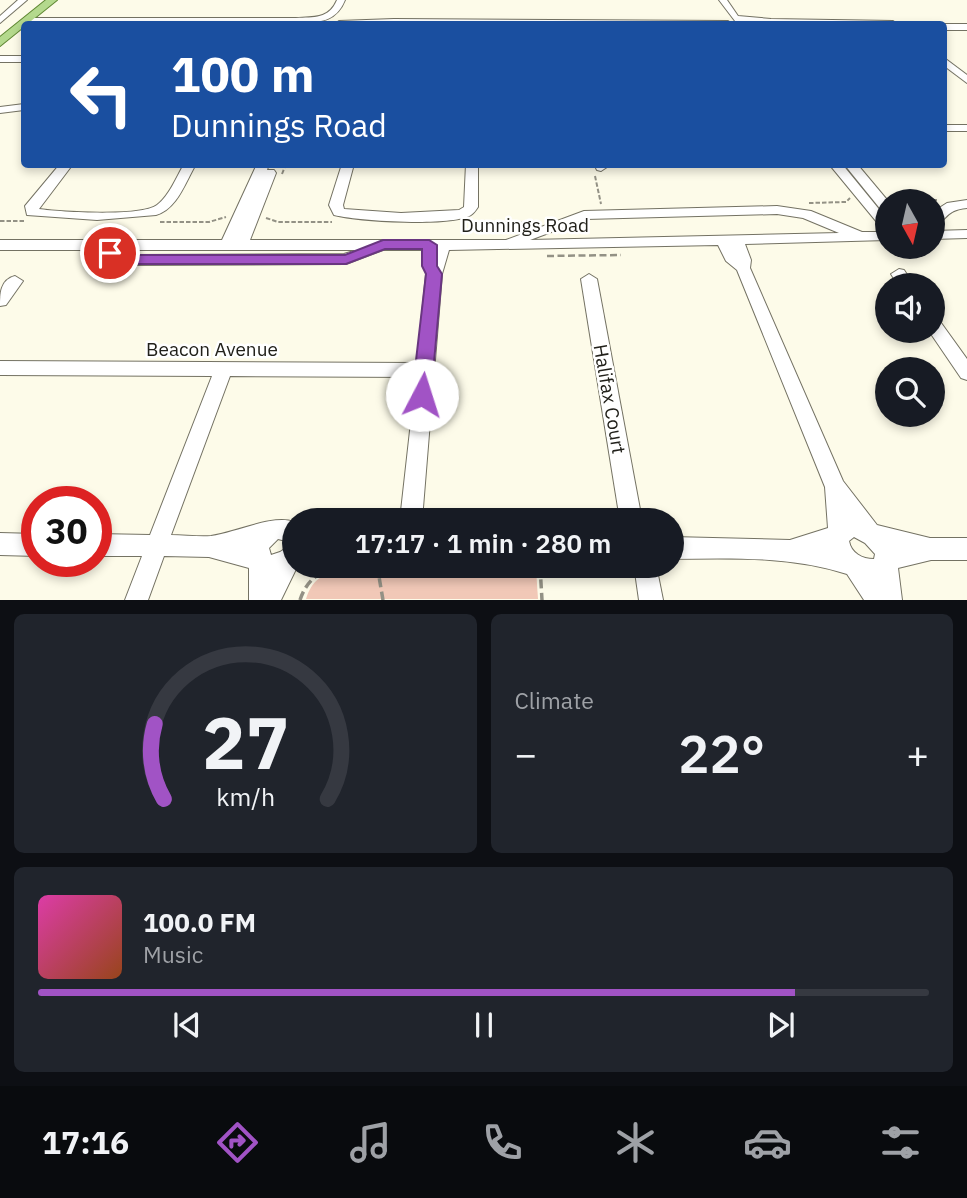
<!DOCTYPE html>
<meta charset="utf-8">
<style>
:root{--surface:#171b24;--page:#20242c;--text:#f1f3f6;--muted:#9ea1a6;--line:#363941;--accent:#a153c5}
body{margin:0;font-family:"IBM Plex Sans",sans-serif;background:var(--page);color:var(--text);height:100vh;display:flex;flex-direction:column;font-size:26px;white-space:nowrap}
*{box-sizing:border-box;margin:0}
p{font-size:23px;color:var(--muted)}
.icon{flex:none;width:38px;height:38px;fill:none;stroke:currentColor;stroke-width:2;stroke-linecap:round;stroke-linejoin:round}
.map{position:relative;height:600px;overflow:hidden}
.details{display:flex;flex-direction:column;gap:14px;padding:14px;background:#0d0f14;flex:1}
.details>*{flex:none}
.top-card{position:absolute;left:21px;top:21px;width:926px;height:147px;border-radius:7px;box-shadow:0 4px 10px #0003;background:#1a4fa0;color:#fff;overflow:hidden}
.needle{width:46px;rotate:172deg}
.buttons{position:absolute;left:875px;top:189px;display:grid;gap:14px}
.buttons a{display:grid;place-items:center;width:70px;height:70px;border-radius:50%;background:var(--surface);box-shadow:0 4px 10px #0003;font-size:35px}
.speed{position:absolute;left:21px;top:486px;display:flex;gap:14px;font-size:35px;font-weight:700;text-align:center}
.speed>*{display:grid;place-content:center;width:91px;height:91px;border-radius:50%;background:var(--surface);box-shadow:0 4px 10px #0003;line-height:1}
.speed .limit{border:10px solid #d22;background:#fff;color:#111}
.pin{position:absolute;display:grid;place-items:center;width:60px;height:60px;color:#fff;margin:-30px;border:4px solid #fff;border-radius:50%;box-shadow:0 2px 7px #0007}
.me{position:absolute;width:77px;margin:-38px;rotate:5deg;stroke-linejoin:round;filter:drop-shadow(0 0 5px #0008)}
.turn{display:flex;align-items:center;gap:24px;height:147px;padding:0 35px;font-size:32px}
.turn .icon{width:91px;height:91px;stroke-width:2.5}
.turn b{display:block;font-size:49px;line-height:60px}
.big{font-size:52px;font-weight:600;line-height:1.1}
.details .card{flex:1;display:flex;flex-direction:column;justify-content:center;gap:10px;min-width:0;padding:0 24px;border-radius:10px;background:var(--page)}
.details .dial{align-items:center;gap:0}
.dial svg{height:182px;overflow:visible;fill:none;stroke:var(--line);stroke-width:7;stroke-linecap:round;text-anchor:middle}
.dial text{fill:var(--text);stroke:none}
.song{display:flex;align-items:center;gap:21px}
.cover{width:84px;height:84px;border-radius:10px;background:linear-gradient(135deg,hsl(320 70% 55%),hsl(20 70% 35%))}
.played{height:7px;border-radius:4px;background:linear-gradient(90deg,var(--accent) 85%,var(--line) 85%)}
.keys{display:flex;justify-content:space-around;direction:ltr}
.heat{display:flex;justify-content:space-between;align-items:center;font-size:38px;direction:ltr}
.details .tiles{flex:1;display:grid;gap:14px;grid-template-columns:1fr 1fr}
.card:last-child{grid-column:span 2}
.trip{position:absolute;left:282px;top:508px;width:402px;height:70px;border-radius:35px;background:var(--surface);box-shadow:0 4px 10px #0003;font-weight:600;line-height:70px;text-align:center}
.tabs{display:flex;height:112px;justify-content:space-around;align-items:center;background:#090b0e;color:var(--muted)}
.tabs .icon{width:49px;height:49px}
.tabs .on{color:var(--accent)}
.tabs b{font-size:32px;color:var(--text)}
.map>svg:first-child{display:block}
.green{fill:#f1c8b7}
.lines{fill:none;stroke-linecap:round;stroke-linejoin:round}
.minor-casing{stroke:#747263;stroke-width:2}
.major-casing{stroke:#608834;stroke-width:2}
.path-far2{stroke:#939185;stroke-width:2;stroke-dasharray:4.5 2;stroke-linecap:butt}
.path-far1{stroke:#939185;stroke-width:2.5;stroke-dasharray:7 3.5;stroke-linecap:butt}
.path{stroke:#939185;stroke-width:3.5;stroke-dasharray:9 4.5;stroke-linecap:butt}
.minor{fill:#fff;fill-rule:evenodd}
.major{fill:#b4d98d;fill-rule:evenodd}
.route{fill:#a153c5;stroke:#693680;stroke-width:2}
.labels{text-anchor:middle;stroke-width:5;stroke-linejoin:round;paint-order:stroke}
.street-label{font-size:19px;fill:#22211b;stroke:#fff}
</style>
<div class="map">
<svg width="967" height="600" viewBox="0 0 967 600">
<rect width="100%" height="100%" fill="#fdfbe9"/>
<path class="green" d="M342,568L536,569L538,599H306C311,581 323,573 342,568Z"/>
<g class="lines">
<defs>
<g id="minor">
<polygon points="18,0 27,0 0,23 0,16"/>
<path d="M337,0H345C336,23 318,22 296,24H28L24,21L28,18H296C314,17 329,19 337,0Z"/>
<polygon points="719,0 727,0 738,16 771,19 893,21 897,24 770,24 735,21"/>
<polygon points="394,19 728,21 732,24 335,24 339,21"/>
<rect x="943" y="24" width="24" height="6"/>
<rect x="0" y="56" width="24" height="6"/>
<polygon points="943,57 967,75 967,83 943,65"/>
<polygon points="24,104 24,110 0,113 0,107"/>
<rect x="943" y="125" width="24" height="6"/>
<path d="M60,164H73L39,209C60,212 141,217 157,205C169,196 176,178 184,164H196C185,183 177,209 156,215L97,220L27,215L25,206Z"/>
<path d="M257,164H269L267,170H274L276,173L250,240H506L584,211L777,206L811,211L862,232H885L829,164H842L887,219V240L745,244L751,260L750,268L843,481L877,525L930,538H967V560H931L898,568L902,600H864L847,574C790,556 731,558 672,559V537L790,540L828,528L825,487L737,270L726,261L718,245L449,250L442,274L422,520H400L416,377L230,376L171,535C184,535 199,537 211,536C235,533 273,514 294,522V565H298L281,600H249V568L209,557L164,556L148,600H125L142,556H96V534L150,535L212,376L0,375V361L417,363L426,274L434,250H383L346,264L127,265L108,259L101,250H0V240H222ZM777,214L803,218L839,233L530,240L586,219ZM116,250H357L344,254L127,255ZM854,537L865,543L875,554L874,559C862,559 851,553 849,541ZM278,539L294,543L280,552L271,555L269,548Z"/>
<path d="M342,164H354L343,205L344,209L401,213L459,210L464,207L466,164H478V207C476,210 474,213 471,215C452,227 358,221 334,215L329,205Z"/>
<polygon points="594,164 606,164 607,167 601,171 597,170"/>
<polygon points="844,164 857,164 888,201 887,212 882,211"/>
<path d="M967,200V208C944,210 947,222 933,226V212L947,203Z"/>
<polygon points="967,230 967,238 933,239 933,231"/>
<polygon points="899,269 904,270 914,285 898,285 891,274"/>
<polygon points="589,274 597,279 642,520 620,520 581,279"/>
<path d="M15,276L23,281L6,305L0,306C0,294 0,280 15,276Z"/>
<polygon points="933,318 939,320 967,359 967,380 961,378 929,331 933,331"/>
<polygon points="0,533 37,534 37,556 0,555"/>
<polygon points="634,565 656,565 663,600 639,600"/>
</g>
<polygon id="major" points="46,0 57,0 0,46 0,37"/>
</defs>
<use href="#minor" class="minor-casing"/>
<use href="#major" class="major-casing"/>
<g class="path-far2">
<polyline points="904,22 936,23"/>
<polyline points="282,174 286,164"/>
<polyline points="595,176 601,204"/>
<polyline points="894,198 903,201 939,200"/>
<polyline points="809,203 846,202 850,198"/>
<polyline points="266,218 278,222 332,222"/>
<polyline points="0,221 24,221"/>
<polyline points="160,222 209,222 226,217"/>
<polyline points="472,222 531,223"/>
</g>
<g class="path-far1">
<polyline points="482,222 531,223"/>
<polyline points="547,256 621,255"/>
</g>
<g class="path">
<polyline points="360,565 630,567"/>
<polyline points="377,565 383,600"/>
<polyline points="540,566 542,600"/>
<path d="M300,600C307,579 320,571 341,565"/>
</g>
<use href="#minor" class="minor"/>
<use href="#major" class="major"/>
</g>
<polygon class="route" points="383,240 429,240 437,245 437,266 442,274 431,395 428,401 422,403 415,401 412,395 426,274 422,266 422,249 385,249 346,264 127,264 105,257 103,253 110,249 128,255 345,255"/>
<g class="labels">
<g class="street-label">
<text x="525" y="232">Dunnings Road</text>
<text x="212" y="356">Beacon Avenue</text>
<text transform="translate(610 399) rotate(80)" y="7">Halifax Court</text>
</g>
</g>
</svg>
<div class="buttons">
<a><svg class="needle" viewBox="-14 -14 28 28"><path d="M0-13l5 13h-10z" fill="#e53935"/><path d="M0 13l5-13h-10z" fill="#9ea1a6"/></svg></a>
<a><svg class="icon" aria-label="sound" viewBox="0 0 24 24"><path d="M4 9h4l5-4v14l-5-4H4zM17 9q2 3 0 6"/></svg></a>
<a><svg class="icon" aria-label="search" viewBox="0 0 24 24"><circle cx="10" cy="10" r="6"/><path d="M15 15l6 6"/></svg></a>
</div>
<div class="speed"><div class="limit">30</div></div>
<div class="pin" style="left:110px;top:253px;background:#d93025"><svg class="icon" aria-label="arrive" viewBox="0 0 24 24"><path d="M6 21V4h12l-3 4 3 4H6"/></svg></div>
<svg class="me" style="left:422px;top:395px" viewBox="-20 -20 40 40"><circle r="19" fill="#fff"/><path d="M0-13L10 11 0 6-10 11z" fill="#a153c5"/></svg>
<div class="trip">17:17 · 1 min · 280 m</div>
<div class="top-card">
<div class="turn"><svg class="icon" aria-label="left" viewBox="0 0 24 24"><path d="M17 20v-9H6M10 6l-5 5 5 5"/></svg><div><b>100 m</b>Dunnings Road</div></div>
</div>
</div>
<section class="details">
<div class="tiles">
<div class="card dial"><svg viewBox="0 0 100 80">
<path d="M14 69A42 42 0 1 1 86 69"/>
<path d="M14 69A42 42 0 0 1 10 36" stroke="#a153c5"/>
<text x="50" y="56" font-size="32" font-weight="700">27</text>
<text x="50" y="72" font-size="11">km/h</text>
</svg></div>
<div class="card"><p>Climate</p>
<div class="heat"><a>−</a><b class="big">22°</b><a>+</a></div>
</div>
<div class="card">
<div class="song"><i class="cover"></i><div><b>100.0 FM</b><p>Music</p></div></div>
<div class="played"></div>
<div class="keys"><svg class="icon" aria-label="previous" viewBox="0 0 24 24"><path d="M18 5L8 12l10 7zM5 5v14"/></svg><svg class="icon" aria-label="pause" viewBox="0 0 24 24"><path d="M8 5v14M16 5v14"/></svg><svg class="icon" aria-label="next" viewBox="0 0 24 24"><path d="M6 5l10 7-10 7zM19 5v14"/></svg></div>
</div>
</div>
</section>
<nav class="tabs">
<b>17:16</b>
<svg class="icon on" aria-label="directions" viewBox="0 0 24 24"><path d="M12 3l9 9-9 9-9-9zM9 14v-3h6M13 9l2 2-2 2"/></svg>
<svg class="icon" aria-label="music" viewBox="0 0 24 24"><path d="M9 18V5l10-2v13"/><circle cx="6" cy="18" r="3"/><circle cx="16" cy="16" r="3"/></svg>
<svg class="icon" aria-label="phone" viewBox="0 0 24 24"><path d="M5 4h4l2 5-3 2q2 4 5 5l2-3 5 2v4C11 20 4 13 5 4z"/></svg>
<svg class="icon" aria-label="climate" viewBox="0 0 24 24"><path d="M12 3v18M4 7l16 10M4 17L20 7"/></svg>
<svg class="icon" aria-label="car" viewBox="0 0 24 24"><path d="M5 17H2v-5l4-1 3-4h7l3 4 3 1v5h-3M9 17h6M6 11h13"/><circle cx="7" cy="17" r="2"/><circle cx="17" cy="17" r="2"/></svg>
<svg class="icon" aria-label="filters" viewBox="0 0 24 24"><path d="M4 7h16M4 17h16"/><circle cx="9" cy="7" r="2"/><circle cx="15" cy="17" r="2"/></svg>
</nav>
